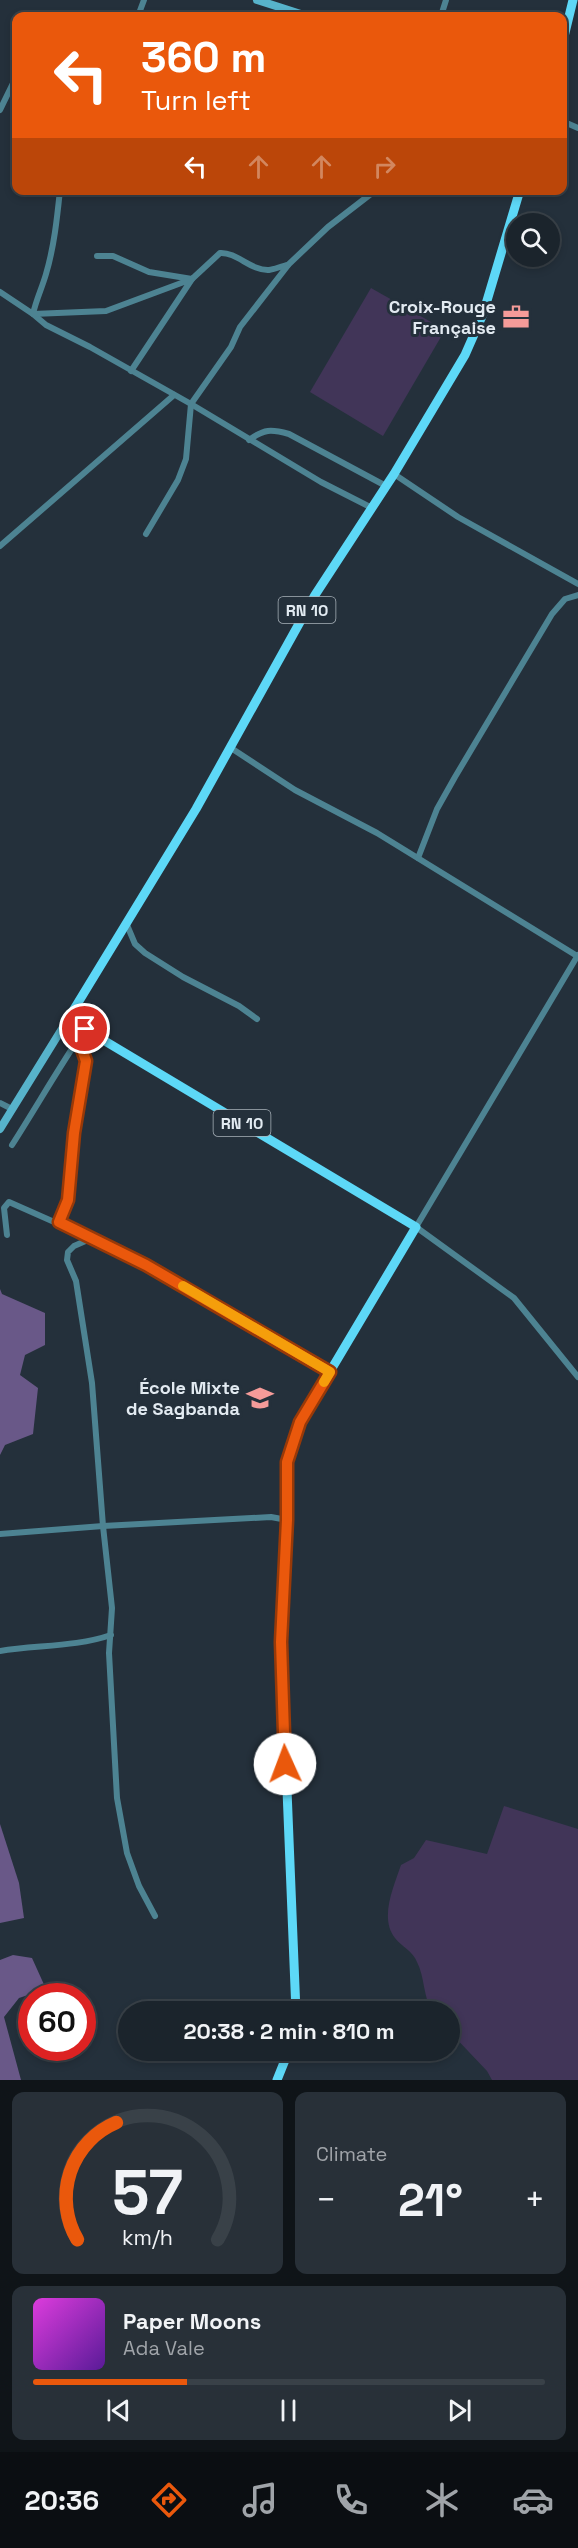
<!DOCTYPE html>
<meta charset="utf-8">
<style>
:root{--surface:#1b242c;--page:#283038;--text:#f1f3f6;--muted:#a0a4a9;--line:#394148;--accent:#ea580c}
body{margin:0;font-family:"Space Grotesk",sans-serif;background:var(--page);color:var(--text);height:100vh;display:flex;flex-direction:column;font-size:22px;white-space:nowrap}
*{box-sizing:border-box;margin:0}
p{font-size:20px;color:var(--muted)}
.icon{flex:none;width:33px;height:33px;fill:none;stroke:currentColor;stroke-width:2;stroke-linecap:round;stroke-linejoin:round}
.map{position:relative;height:2080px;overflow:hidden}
.side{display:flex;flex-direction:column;gap:12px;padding:12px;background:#0f1418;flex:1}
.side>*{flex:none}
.guide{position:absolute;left:12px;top:12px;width:555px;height:183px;border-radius:12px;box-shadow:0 3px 9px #0003,0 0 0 2px var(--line);background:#ea580c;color:#fff;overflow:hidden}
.fabs{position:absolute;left:506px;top:213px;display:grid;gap:12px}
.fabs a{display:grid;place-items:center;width:54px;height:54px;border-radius:50%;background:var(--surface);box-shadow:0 3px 9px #0003,0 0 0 2px var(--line);font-size:30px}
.speed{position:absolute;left:18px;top:1983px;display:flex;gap:12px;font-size:30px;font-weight:700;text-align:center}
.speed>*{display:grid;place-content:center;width:78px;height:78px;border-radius:50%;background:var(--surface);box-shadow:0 3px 9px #0003,0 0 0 2px var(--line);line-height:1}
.speed .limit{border:9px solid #d22;background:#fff;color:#111}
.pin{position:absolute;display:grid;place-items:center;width:51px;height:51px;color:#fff;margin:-26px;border:3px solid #fff;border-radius:50%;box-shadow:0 2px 6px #0007}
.me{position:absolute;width:66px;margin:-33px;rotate:358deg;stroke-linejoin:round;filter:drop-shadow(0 0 4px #0008)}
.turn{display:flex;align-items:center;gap:21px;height:126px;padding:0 30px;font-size:27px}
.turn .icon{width:78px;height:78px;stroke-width:2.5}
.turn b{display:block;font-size:42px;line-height:51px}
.lanes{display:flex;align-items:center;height:57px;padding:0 30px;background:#0003;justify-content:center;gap:30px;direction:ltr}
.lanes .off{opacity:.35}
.big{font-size:45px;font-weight:700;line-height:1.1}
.side .tile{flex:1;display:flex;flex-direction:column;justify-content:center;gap:9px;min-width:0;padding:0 21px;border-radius:12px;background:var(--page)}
.side .dial{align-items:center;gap:0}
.dial svg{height:156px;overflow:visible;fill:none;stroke:var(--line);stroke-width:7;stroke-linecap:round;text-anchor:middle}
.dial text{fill:var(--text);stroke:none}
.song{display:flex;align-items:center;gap:18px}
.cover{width:72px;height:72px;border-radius:9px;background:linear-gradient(135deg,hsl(300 70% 55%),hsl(270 70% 35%))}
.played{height:6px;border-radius:3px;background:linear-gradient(90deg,var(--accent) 30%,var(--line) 30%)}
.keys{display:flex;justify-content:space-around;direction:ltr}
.heat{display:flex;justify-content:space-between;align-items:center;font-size:33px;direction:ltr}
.side .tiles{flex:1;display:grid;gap:12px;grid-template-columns:1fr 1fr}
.tile:last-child{grid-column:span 2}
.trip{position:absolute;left:118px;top:2001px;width:342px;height:60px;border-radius:30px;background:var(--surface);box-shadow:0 3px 9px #0003,0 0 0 2px var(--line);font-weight:700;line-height:60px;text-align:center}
.dock{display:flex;height:96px;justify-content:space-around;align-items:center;background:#0b0e12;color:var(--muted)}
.dock .icon{width:42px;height:42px}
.dock .current{color:var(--accent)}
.dock b{font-size:27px;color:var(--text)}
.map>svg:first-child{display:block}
.green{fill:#413558}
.forest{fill:#695888}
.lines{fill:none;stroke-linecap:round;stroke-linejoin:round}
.street{stroke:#4d8392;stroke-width:6}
.secondary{stroke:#57b3cb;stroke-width:8}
.primary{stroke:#5dd8f7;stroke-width:9}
.route-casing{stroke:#983908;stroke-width:15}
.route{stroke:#ea580c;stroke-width:10}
.slow{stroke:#f59e0b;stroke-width:10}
.labels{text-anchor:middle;stroke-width:6;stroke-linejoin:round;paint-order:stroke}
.shield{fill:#24303b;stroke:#a9b2ba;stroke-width:1.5}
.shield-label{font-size:16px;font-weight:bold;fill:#e2eaf1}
.poi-label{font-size:18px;font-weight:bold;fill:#e2eaf1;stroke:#24303b;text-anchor:end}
</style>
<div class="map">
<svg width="578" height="2080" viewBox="0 0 578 2080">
<rect width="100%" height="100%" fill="#24303b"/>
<g class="green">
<polygon points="371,288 445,330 383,436 310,392"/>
<path d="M504,1806L578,1829V2080H492L487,2071L450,2032V2012L432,2011C423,1996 425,1978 417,1962C413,1951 402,1947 395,1938C379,1918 394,1886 401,1865L414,1858L426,1840L487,1854Z"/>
</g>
<g class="forest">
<polygon points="0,1289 2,1294 45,1313 45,1345 25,1355 20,1375 38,1388 33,1434 5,1445 0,1455"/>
<polygon points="0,1824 19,1883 24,1918 0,1923"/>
<polygon points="13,1955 32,1958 46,1989 19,1998 4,2017 21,2080 0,2080 0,1960"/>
</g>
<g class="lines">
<g class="street">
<polyline points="138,16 144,0"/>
<polyline points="441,16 446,0"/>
<polyline points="0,110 16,77"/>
<polyline points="562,121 578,128"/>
<path d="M60,190C57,219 54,247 46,274C42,288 36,300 33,314L46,325L90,347L191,404L321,482L372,508"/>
<path d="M97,256H113L149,272L192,279L220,253C237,252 251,271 269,270C275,269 282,266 288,265"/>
<polyline points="0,292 33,314 106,311 192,279 131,371"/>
<path d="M249,440C264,429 271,429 289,434L386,486"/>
<polyline points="394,474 458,517 578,584"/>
<polyline points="146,534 178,480 186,459 191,404 231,347 240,327 289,264 328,227 376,190"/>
<polyline points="0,546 174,395"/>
<polyline points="231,748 295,790 377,833 577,956"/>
<polyline points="418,858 437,809 455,777 552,614 565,599 578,595"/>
<polyline points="127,925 135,944 145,953 183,977 239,1006 257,1019"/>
<polyline points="578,955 416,1227 514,1298 578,1377"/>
<polyline points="0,1103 12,1109"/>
<path d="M12,1145C37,1106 59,1067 85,1029"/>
<polyline points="59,1222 68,1200 74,1133 86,1061 78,1038"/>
<polyline points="7,1235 4,1208 9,1202 122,1252 330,1372"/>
<polyline points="90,1239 74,1246 68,1252 67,1260 76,1281 92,1383 103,1526 112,1608 109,1653 117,1798 127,1853 139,1886 155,1916"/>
<polyline points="0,1534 103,1526 271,1517 287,1520"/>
<path d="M0,1651C36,1645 76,1647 111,1635"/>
</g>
<g class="secondary">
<polyline points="257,0 307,16"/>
<polyline points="0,1129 68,1019"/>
</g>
<g class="primary">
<polyline points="562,45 573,0"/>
<polyline points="296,2012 281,1642 287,1520 287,1462 292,1440 300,1422 416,1227 68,1019 196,809 315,595 394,474 465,355 483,314 520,190"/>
<polyline points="277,2080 289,2050"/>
</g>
</g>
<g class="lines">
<defs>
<polyline id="route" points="85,1029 78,1038 86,1061 74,1133 68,1200 59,1222 146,1265 330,1372 300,1422 287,1462 287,1520 281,1642 285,1764"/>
</defs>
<use href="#route" class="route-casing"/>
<use href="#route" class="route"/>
<polyline class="slow" points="183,1286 330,1372 324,1382"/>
</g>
<defs>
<symbol id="office-bare" viewBox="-9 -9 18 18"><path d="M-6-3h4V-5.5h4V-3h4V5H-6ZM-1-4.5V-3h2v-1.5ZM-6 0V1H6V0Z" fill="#f59b99" stroke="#24303b" stroke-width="2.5" paint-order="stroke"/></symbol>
<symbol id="school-bare" viewBox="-9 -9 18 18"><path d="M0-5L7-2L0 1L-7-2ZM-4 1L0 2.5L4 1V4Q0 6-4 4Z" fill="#f59b99" stroke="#24303b" stroke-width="2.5" paint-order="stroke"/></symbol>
</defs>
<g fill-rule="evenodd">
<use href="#office-bare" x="497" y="298" width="38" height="38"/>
<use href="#school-bare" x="241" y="1379" width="38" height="38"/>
</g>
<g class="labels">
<g class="shield">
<rect x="278.5" y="597" width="57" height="26" rx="4.5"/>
<rect x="213.5" y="1110" width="57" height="26" rx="4.5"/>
</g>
<g class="shield-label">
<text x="307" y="616">RN 10</text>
<text x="242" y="1129">RN 10</text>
</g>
<g class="poi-label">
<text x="496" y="313">Croix-Rouge<tspan x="496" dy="21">Française</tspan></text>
<text x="240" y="1394">École Mixte<tspan x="240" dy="21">de Sagbanda</tspan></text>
</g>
</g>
</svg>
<div class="fabs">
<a><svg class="icon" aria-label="search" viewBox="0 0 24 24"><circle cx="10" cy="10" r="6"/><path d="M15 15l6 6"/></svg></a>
</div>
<div class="speed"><div class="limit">60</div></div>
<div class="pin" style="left:85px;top:1029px;background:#d93025"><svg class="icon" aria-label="arrive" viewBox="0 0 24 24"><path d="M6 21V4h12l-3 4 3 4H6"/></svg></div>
<svg class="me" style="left:285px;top:1764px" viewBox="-20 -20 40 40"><circle r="19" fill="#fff"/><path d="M0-13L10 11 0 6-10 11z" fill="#ea580c"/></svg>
<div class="trip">20:38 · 2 min · 810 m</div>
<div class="guide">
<div class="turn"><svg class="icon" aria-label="left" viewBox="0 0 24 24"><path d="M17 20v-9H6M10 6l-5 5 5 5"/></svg><div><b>360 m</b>Turn left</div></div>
<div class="lanes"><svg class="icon" aria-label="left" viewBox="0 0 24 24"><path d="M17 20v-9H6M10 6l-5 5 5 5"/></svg><svg class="icon off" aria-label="ahead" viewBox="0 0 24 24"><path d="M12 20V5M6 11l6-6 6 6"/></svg><svg class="icon off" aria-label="ahead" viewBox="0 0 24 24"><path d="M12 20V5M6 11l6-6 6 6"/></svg><svg class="icon off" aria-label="right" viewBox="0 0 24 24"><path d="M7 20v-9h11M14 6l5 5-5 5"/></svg></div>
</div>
</div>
<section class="side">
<div class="tiles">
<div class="tile dial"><svg viewBox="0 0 100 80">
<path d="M14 69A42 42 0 1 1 86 69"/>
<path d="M14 69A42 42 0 0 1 34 9" stroke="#ea580c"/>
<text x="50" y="56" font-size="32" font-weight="700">57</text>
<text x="50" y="72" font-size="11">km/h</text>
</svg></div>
<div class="tile"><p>Climate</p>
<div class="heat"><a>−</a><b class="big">21°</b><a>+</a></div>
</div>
<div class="tile">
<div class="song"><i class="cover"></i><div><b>Paper Moons</b><p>Ada Vale</p></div></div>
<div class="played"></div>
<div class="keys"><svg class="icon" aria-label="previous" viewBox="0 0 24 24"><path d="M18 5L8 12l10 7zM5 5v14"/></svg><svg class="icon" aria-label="pause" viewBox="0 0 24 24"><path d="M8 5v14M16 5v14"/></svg><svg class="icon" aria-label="next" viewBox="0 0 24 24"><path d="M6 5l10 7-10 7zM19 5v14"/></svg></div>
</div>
</div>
</section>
<nav class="dock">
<b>20:36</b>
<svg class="icon current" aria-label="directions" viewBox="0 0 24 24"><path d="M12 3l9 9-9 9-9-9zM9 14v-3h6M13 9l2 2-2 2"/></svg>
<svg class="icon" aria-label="music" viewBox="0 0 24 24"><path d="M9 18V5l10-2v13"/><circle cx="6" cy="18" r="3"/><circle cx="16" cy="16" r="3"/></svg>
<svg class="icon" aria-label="phone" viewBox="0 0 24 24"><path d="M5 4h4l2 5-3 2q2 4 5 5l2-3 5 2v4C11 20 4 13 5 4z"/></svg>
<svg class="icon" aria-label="climate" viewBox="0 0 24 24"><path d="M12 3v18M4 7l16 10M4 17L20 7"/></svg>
<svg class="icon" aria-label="car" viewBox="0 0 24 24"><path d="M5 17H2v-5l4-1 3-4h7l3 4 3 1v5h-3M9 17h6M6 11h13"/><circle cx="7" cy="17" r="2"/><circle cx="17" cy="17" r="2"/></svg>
</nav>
